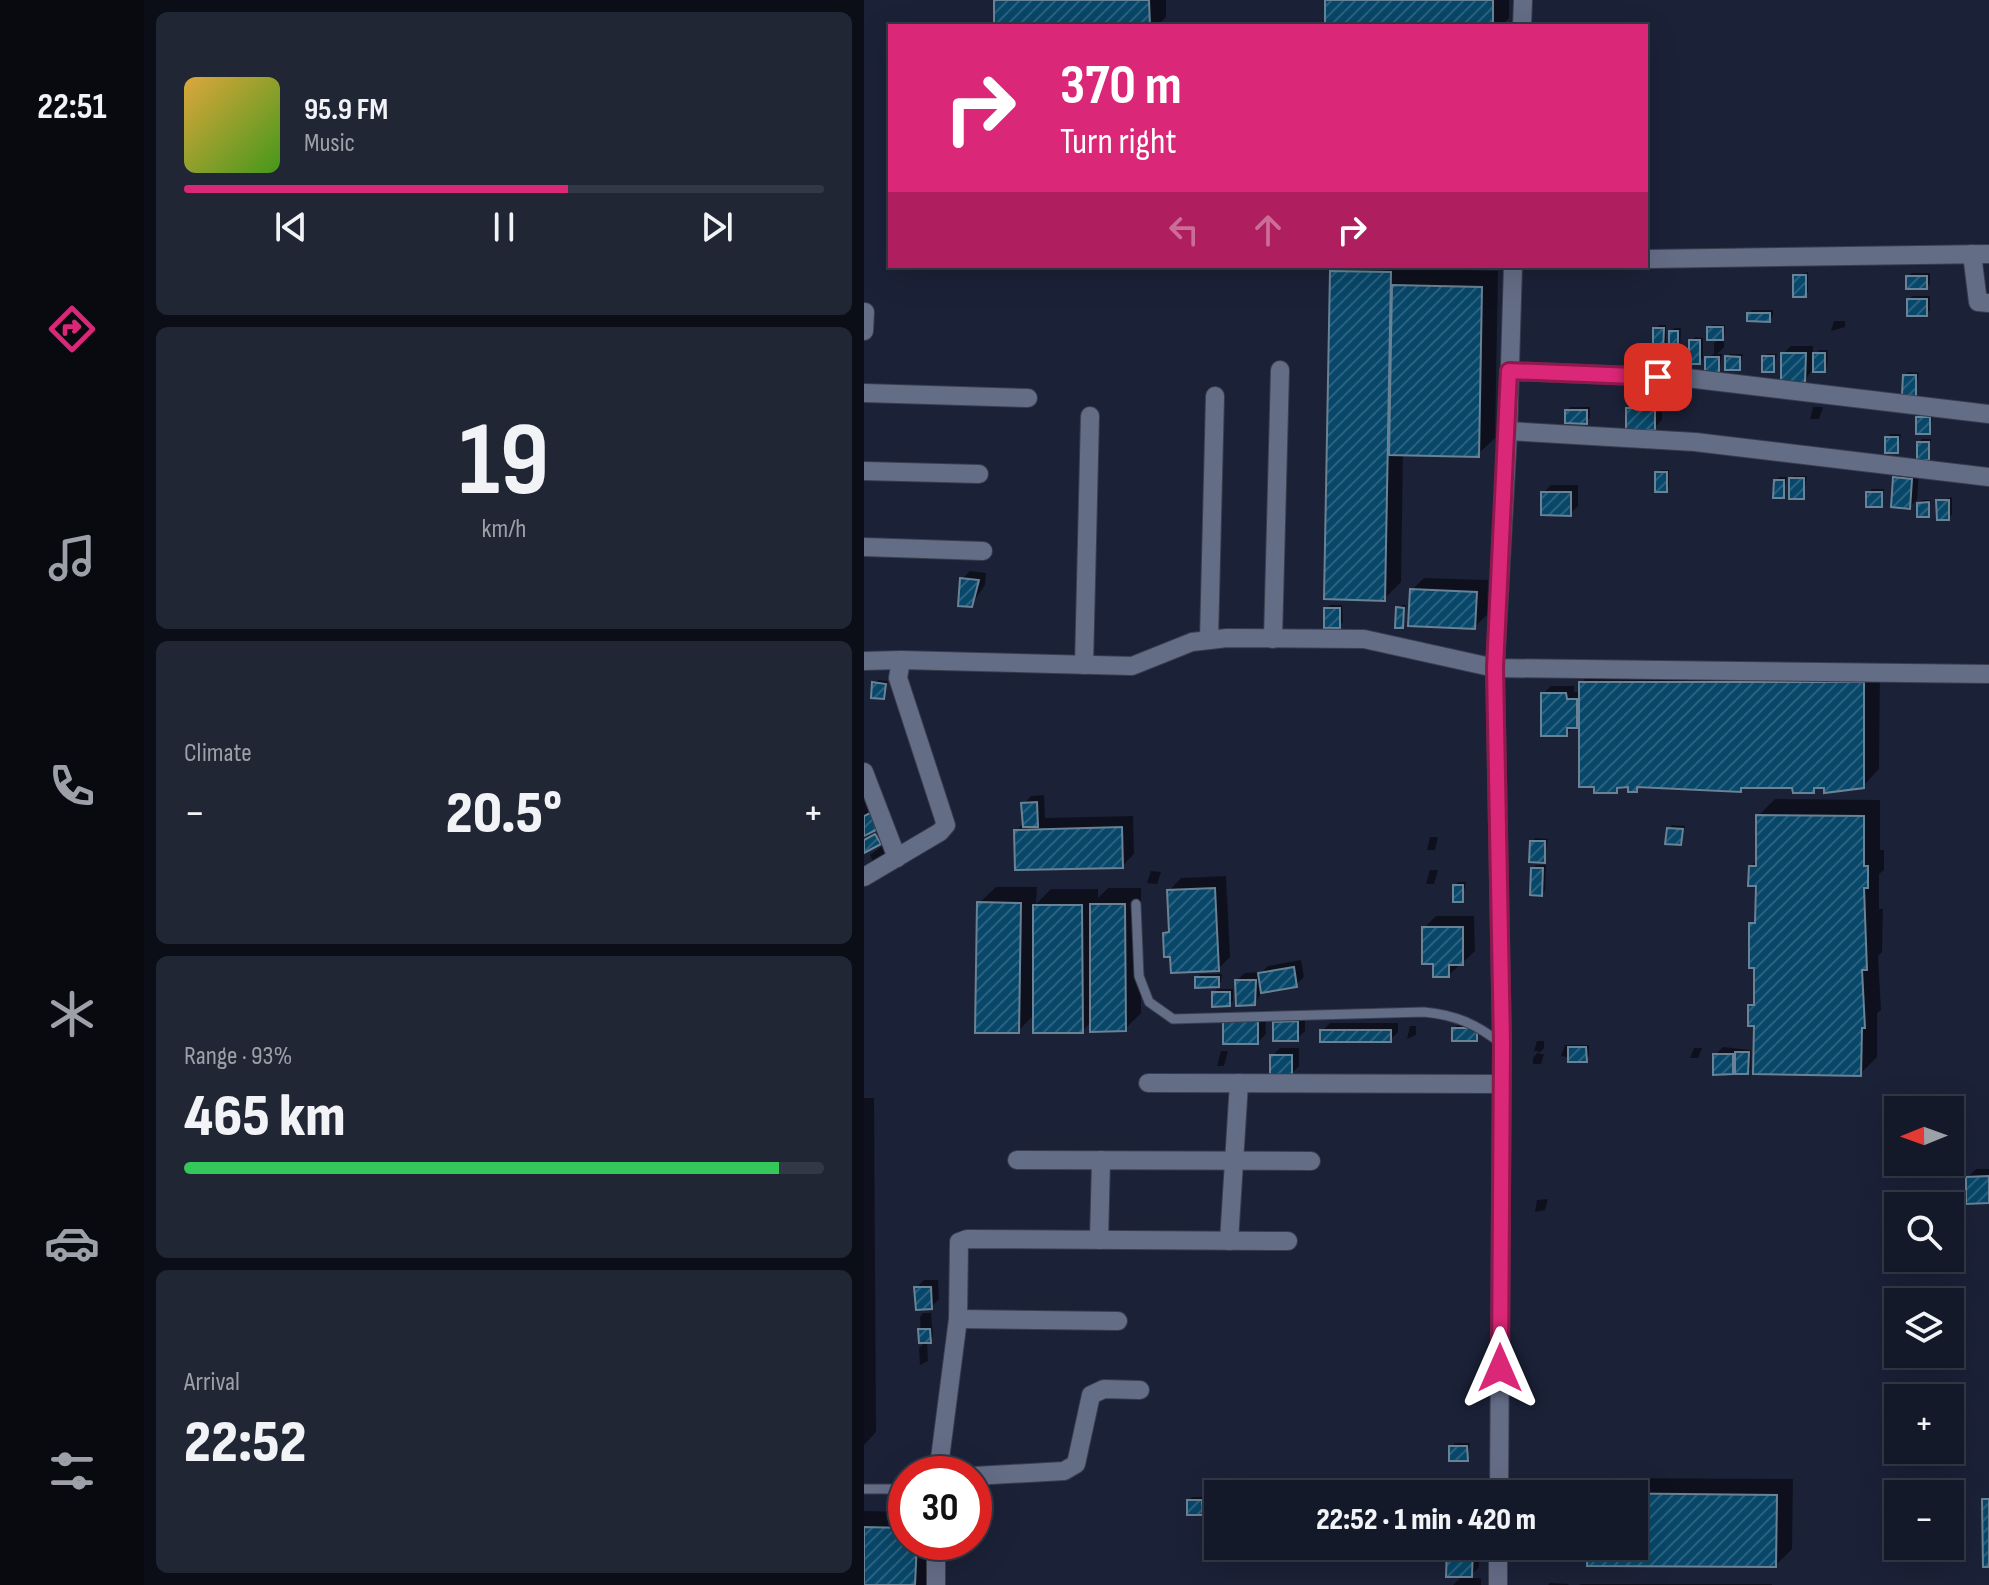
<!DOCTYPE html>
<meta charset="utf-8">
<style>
:root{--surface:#141929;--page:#212635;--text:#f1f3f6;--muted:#9da0a8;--line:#333846;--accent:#db2777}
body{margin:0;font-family:"Sofia Sans Condensed",sans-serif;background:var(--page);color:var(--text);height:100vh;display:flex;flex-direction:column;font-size:30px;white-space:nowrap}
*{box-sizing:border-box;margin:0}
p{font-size:26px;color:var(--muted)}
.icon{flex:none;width:44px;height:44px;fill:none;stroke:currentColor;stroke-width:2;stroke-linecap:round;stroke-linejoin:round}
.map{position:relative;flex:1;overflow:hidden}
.sheet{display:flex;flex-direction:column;gap:12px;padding:12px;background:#0b0e17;width:720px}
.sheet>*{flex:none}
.banner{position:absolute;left:24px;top:24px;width:760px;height:244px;border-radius:0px;box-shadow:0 8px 32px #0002,0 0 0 2px var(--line);background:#db2777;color:#fff;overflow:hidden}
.needle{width:52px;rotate:269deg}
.buttons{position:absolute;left:1020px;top:1096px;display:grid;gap:16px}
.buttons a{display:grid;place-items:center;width:80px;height:80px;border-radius:0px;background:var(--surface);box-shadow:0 8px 32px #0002,0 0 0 2px var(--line);font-size:40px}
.speed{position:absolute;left:24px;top:1456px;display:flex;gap:16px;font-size:40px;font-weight:700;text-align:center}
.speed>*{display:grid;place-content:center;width:104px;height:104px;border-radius:50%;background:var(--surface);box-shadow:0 8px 32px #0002,0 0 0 2px var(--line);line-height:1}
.speed .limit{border:12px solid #d22;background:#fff;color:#111}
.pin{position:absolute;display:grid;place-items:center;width:68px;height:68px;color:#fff;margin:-34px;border-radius:16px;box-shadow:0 4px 12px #0006}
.me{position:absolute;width:88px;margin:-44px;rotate:0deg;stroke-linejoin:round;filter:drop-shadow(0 0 6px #0008)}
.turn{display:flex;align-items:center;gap:28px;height:168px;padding:0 40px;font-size:36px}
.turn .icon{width:104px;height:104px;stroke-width:2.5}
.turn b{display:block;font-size:56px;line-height:68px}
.lanes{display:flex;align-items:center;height:76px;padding:0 40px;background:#0003;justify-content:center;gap:40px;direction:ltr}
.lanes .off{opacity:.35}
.big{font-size:60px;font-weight:800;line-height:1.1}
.sheet .tile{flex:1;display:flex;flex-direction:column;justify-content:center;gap:12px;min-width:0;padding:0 28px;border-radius:12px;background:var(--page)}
.sheet .dial{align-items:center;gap:0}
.dial b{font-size:104px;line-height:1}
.song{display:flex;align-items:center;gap:24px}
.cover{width:96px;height:96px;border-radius:12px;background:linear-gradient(135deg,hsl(40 70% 55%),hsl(100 70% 35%))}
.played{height:8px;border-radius:4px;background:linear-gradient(90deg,var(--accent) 60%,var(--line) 60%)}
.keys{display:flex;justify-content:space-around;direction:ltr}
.heat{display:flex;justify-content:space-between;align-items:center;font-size:44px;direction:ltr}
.charge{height:12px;border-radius:6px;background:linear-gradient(90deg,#34c759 93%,var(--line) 0)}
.trip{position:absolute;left:340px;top:1480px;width:444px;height:80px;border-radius:0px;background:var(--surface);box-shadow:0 8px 32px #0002,0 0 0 2px var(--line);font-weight:800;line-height:80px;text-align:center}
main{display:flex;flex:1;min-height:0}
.tab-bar{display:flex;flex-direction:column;width:144px;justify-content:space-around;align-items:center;background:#080a10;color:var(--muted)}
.tab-bar .icon{width:56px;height:56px}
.tab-bar .selected{color:var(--accent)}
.tab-bar b{font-size:36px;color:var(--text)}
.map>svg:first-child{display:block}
.shadow{fill:#0007}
.building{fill:url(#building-hatch);stroke:#698295;stroke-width:2}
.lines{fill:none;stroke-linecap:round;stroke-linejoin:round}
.service-casing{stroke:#393d4f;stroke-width:11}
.minor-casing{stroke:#393d4f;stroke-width:20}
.service{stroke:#646d86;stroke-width:9}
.minor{stroke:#646d86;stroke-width:18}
.route-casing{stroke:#8e194d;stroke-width:20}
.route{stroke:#db2777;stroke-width:14}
</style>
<main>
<nav class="tab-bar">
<b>22:51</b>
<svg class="icon selected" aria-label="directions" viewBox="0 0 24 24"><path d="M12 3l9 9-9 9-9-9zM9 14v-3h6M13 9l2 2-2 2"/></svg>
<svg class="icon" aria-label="music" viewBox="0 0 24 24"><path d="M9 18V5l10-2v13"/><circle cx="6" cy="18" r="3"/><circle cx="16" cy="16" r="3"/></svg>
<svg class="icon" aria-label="phone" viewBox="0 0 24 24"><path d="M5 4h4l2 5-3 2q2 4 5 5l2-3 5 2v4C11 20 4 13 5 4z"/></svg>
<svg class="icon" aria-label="climate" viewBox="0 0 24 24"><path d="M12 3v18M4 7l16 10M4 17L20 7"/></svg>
<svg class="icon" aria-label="car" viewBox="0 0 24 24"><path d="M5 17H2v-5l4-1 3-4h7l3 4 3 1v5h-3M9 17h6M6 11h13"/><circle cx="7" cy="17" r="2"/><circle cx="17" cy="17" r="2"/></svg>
<svg class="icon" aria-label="filters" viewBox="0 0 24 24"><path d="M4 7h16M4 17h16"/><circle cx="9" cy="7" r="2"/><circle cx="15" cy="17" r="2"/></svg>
</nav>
<section class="sheet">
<div class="tile">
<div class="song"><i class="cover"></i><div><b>95.9 FM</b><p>Music</p></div></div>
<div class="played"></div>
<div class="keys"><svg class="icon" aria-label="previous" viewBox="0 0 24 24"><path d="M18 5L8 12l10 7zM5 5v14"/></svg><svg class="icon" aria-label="pause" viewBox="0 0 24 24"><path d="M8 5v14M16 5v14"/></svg><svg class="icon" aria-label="next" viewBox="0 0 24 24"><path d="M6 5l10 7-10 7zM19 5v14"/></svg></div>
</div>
<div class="tile dial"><b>19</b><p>km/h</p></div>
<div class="tile"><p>Climate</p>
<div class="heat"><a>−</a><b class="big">20.5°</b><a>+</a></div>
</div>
<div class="tile"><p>Range · 93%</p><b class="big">465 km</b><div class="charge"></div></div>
<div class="tile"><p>Arrival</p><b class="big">22:52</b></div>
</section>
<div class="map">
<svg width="1125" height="1585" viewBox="0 0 1125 1585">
<defs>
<pattern id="building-hatch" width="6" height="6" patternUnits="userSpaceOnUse" patternTransform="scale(2)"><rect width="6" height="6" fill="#074769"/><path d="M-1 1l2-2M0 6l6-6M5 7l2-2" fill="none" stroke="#2b617f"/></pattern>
</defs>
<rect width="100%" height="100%" fill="#1b2137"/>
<g class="shadow">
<polygon points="132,0 302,0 302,17 293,26 132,26"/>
<polygon points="463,0 645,0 645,18 637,26 463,26"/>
<polygon points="474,266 634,271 631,438 614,454 539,453 537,582 520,599 468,272"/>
<polygon points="944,272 944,292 941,295 931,276"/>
<polygon points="1048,273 1066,273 1066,284 1063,287 1044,277"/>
<polygon points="1048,296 1066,296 1066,310 1062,314 1045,300"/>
<polygon points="888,310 909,310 909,316 905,320 885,314"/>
<polygon points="970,321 981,321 981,327 967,331"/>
<polygon points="795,325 802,325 802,348 799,351 791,329"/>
<polygon points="848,325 861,325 861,334 856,340 860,340 860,347 853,354 858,354 855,373 843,358 850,354 850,343 856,338 845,328"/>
<polygon points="810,328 817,328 816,350 813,353 807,332"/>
<polygon points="831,337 839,338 839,358 835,362 827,341"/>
<polygon points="927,346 949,346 949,357 955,350 964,350 963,367 948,370 940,382 919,354"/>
<polygon points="866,354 879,354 875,368 863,357"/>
<polygon points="903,354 913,354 909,370 900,357"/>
<polygon points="1044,372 1055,373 1051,394 1041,376"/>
<polygon points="795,382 792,401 798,401 798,420 790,428 764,408"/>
<polygon points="706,407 726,407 726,418 722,422 703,411"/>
<polygon points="949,407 959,407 955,419 946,419"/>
<polygon points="1058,414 1069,414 1065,432 1054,418"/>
<polygon points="1026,434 1037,434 1033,451 1023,438"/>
<polygon points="1058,439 1067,439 1064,458 1055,442"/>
<polygon points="796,470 805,470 805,487 802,490 793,473"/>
<polygon points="1039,470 1055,471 1053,499 1046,507 1031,478"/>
<polygon points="930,476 943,476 939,497 927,479"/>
<polygon points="915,477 923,477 919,496 912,481"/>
<polygon points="687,485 714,485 714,506 706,514 679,493"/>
<polygon points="1008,489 1020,489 1017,505 1004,493"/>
<polygon points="1088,497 1088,514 1085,518 1074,501"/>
<polygon points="1058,500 1067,500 1064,515 1055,504"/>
<polygon points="106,571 122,573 121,585 107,605 98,579"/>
<polygon points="560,578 624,580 623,615 610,627 548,590"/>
<polygon points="466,605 478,605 479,622 475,626 462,609"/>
<polygon points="538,605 542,605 538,626 534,608"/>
<polygon points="734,666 1016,666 1015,769 999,786 954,786 949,791 930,786 880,786 876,790 776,786 772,790 766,785 757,785 752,791 717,720 702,734 679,694 687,686 710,686 710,692 717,692 717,683"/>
<polygon points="14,680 24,681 20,697 10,683"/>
<polygon points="180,795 181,818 269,816 270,854 258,866 152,831 160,822 160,804 167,796"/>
<polygon points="0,796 9,809 0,834"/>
<polygon points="911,799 1016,800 1016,850 1020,850 1020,870 1015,874 1015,909 1019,909 1018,952 1014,956 1017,1010 1013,1013 1013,1057 996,1074 892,1024 886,1006 892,1000 887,924 893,918 894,884 887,866 894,859 894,816"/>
<polygon points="808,825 821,826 817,843 805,829"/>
<polygon points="566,837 574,837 571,850 563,850"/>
<polygon points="671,838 684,839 680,861 668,842"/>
<polygon points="21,844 22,854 9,862 6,855"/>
<polygon points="672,865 682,865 681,891 677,894 669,869"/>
<polygon points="566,870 574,870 570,884 562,884"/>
<polygon points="287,871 297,872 293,884 283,883"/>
<polygon points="362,876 366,957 354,969 308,955 301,934 307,928 305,891 317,878"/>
<polygon points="594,882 602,882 598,900 591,886"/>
<polygon points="132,887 173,887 172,904 187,889 234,889 234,898 244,888 277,888 277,1013 261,1029 228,1021 218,1031 171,1014 154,1031 115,903"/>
<polygon points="572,916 610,916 611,951 585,975 571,962 560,928"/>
<polygon points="437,960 440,977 432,985 399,990 391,1003 373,980 381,973 398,972 404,966"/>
<polygon points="336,974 358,974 357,982 354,985 333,978"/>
<polygon points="353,989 369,989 369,1001 365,1004 350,993"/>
<polygon points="401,1013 402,1034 394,1042 369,1014"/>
<polygon points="441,1014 441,1031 433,1039 411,1022 419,1015"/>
<polygon points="466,1023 534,1023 534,1032 526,1040 458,1031"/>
<polygon points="593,1025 615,1025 615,1035 612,1039 590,1029"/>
<polygon points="546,1026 552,1026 552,1035 543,1039"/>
<polygon points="673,1041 680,1041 680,1048 674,1054 680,1054 677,1064 669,1064 669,1058 675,1051 670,1051"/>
<polygon points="701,1045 725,1045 725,1056 722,1060 697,1056"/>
<polygon points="859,1047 887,1050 887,1069 884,1072 873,1067 868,1072 851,1055"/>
<polygon points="416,1048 435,1048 435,1066 427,1074 408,1056"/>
<polygon points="830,1048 838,1048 834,1058 826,1058"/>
<polygon points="357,1051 364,1051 360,1066 353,1066"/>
<polygon points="0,1098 10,1098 12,1432 0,1445"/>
<polygon points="1112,1169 1125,1169 1125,1201 1104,1177"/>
<polygon points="684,1199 681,1210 671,1212 673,1200"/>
<polygon points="60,1280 74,1280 75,1299 67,1307 52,1288"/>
<polygon points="59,1313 67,1313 69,1337 63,1341 64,1361 56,1365 55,1348 62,1341 57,1341 56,1317"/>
<polygon points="591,1443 606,1443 603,1459 587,1447"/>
<polygon points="742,1478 929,1479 928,1549 912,1565 726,1546 770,1546 770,1494 726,1494"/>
<polygon points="328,1497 341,1497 338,1513 325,1501"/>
<polygon points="0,1511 42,1512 42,1542 68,1542 67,1585 0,1585"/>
<polygon points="585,1546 616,1546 615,1567 605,1578 617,1578 617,1585 589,1585 599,1575"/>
<polygon points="686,1583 705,1584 704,1585 684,1585"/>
<polygon points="717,1584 908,1584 908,1585 715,1585"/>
</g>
<g class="building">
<polygon points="130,0 285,0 286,26 130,26"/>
<rect x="461" y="0" width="168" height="26"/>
<polygon points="466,271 527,272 521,601 460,599"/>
<rect x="929" y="275" width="13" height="22"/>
<rect x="1042" y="276" width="21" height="13"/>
<polygon points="528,285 618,287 615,457 525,455"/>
<rect x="1043" y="299" width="20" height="17"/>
<polygon points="883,313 906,313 906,322 883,321"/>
<rect x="843" y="327" width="16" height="13"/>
<polygon points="789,328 800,328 799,353 789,353"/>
<rect x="805" y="331" width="9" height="24"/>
<rect x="825" y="340" width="11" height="24"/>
<polygon points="917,353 942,353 941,384 917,383"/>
<rect x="949" y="353" width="12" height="19"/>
<polygon points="861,356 876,357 876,370 861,370"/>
<rect x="898" y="356" width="12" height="16"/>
<polygon points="841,357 855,357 855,375 841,374"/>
<polygon points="1039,375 1052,375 1052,396 1038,395"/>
<polygon points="772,385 793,385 792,403 772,403"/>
<rect x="762" y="408" width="29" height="22"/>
<polygon points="701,410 723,410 723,424 701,423"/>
<rect x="1052" y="417" width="14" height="17"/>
<rect x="1021" y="437" width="13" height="16"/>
<rect x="1053" y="442" width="12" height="18"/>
<rect x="791" y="472" width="12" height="20"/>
<polygon points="1029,477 1048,479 1046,509 1027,507"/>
<rect x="925" y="478" width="15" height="21"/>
<polygon points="910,480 920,480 920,498 909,498"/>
<polygon points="677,492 707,492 707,516 677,515"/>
<rect x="1002" y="492" width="16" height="15"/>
<polygon points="1072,500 1085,500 1085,520 1073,520"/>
<polygon points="1065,502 1065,517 1053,517 1053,503"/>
<polygon points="96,578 115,580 108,607 94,606"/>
<polygon points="546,589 613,592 611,629 544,626"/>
<polygon points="532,607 540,608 539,628 531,628"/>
<rect x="460" y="608" width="16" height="20"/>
<polygon points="8,682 22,684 20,699 7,698"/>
<polygon points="715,682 1000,682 1000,788 960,793 960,788 950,788 950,793 929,793 928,788 877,788 877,792 773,787 773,792 764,792 764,787 753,788 753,793 730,793 730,787 715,787"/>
<polygon points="677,693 702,693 703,699 713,699 713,728 703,728 703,736 677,736"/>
<polygon points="173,802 174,827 159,827 157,803"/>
<polygon points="6,813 14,829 0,836 0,816"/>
<polygon points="892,815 1000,816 1000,866 1004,866 1004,888 1000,888 1003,970 998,970 1001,1028 998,1028 997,1076 889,1074 890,1026 884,1026 884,1005 890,1005 890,968 885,968 885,923 891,923 892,886 884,886 885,866 892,866"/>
<polygon points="258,827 259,868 151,870 150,830"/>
<polygon points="803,828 819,829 817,845 801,844"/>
<polygon points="11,834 17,844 0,853 0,840"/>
<polygon points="666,841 681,841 681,863 665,862"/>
<polygon points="667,868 679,868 678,896 666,895"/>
<rect x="589" y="885" width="10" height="17"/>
<polygon points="351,888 355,971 307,973 306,957 300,957 299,933 305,932 303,890"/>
<polygon points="113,902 157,903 155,1033 111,1033"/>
<polygon points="226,904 261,904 262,1031 226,1032"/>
<polygon points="169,905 218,905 219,1033 169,1033"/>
<polygon points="558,927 599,927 599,965 585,965 585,977 569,977 569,964 558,964"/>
<polygon points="430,967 433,987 397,993 394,973"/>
<polygon points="331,977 355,977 355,987 331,988"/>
<polygon points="371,980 392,980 391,1005 372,1006"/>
<polygon points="348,992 366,992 366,1006 348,1007"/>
<polygon points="394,1020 394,1044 359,1044 359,1021"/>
<polygon points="434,1021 434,1041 409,1041 409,1022"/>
<rect x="588" y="1028" width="25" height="13"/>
<rect x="456" y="1030" width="71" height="12"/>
<polygon points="704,1047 722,1047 723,1062 704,1062"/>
<polygon points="871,1052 885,1052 884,1074 871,1074"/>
<polygon points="849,1054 869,1054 869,1074 849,1075"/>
<rect x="406" y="1055" width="22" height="21"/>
<polygon points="1125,1176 1125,1203 1102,1204 1102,1177"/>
<polygon points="50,1287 67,1287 68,1309 52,1310"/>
<polygon points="54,1329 66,1329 67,1343 55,1343"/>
<polygon points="585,1446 603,1446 604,1461 585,1461"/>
<polygon points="724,1493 913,1495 912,1567 723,1566 724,1546 770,1546 770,1494"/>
<polygon points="1118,1499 1125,1499 1125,1567 1119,1567"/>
<polygon points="323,1500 338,1500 339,1515 323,1515"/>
<polygon points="0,1527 42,1528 42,1542 53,1542 51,1585 0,1585"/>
<polygon points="583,1546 609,1546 608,1577 582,1577"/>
</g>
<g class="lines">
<defs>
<g id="service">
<path d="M272,904L275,976L285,1002L309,1019L560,1012C592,1015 612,1024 638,1044"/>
<polyline points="0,1489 42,1489"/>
</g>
<g id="minor">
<polyline points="658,26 659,0"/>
<polyline points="1108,254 1114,302 1125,303"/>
<polyline points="782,259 1125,254"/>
<polyline points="0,331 1,312"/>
<polyline points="645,371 823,378 1125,414"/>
<polyline points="0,393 164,398"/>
<polyline points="644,431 831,442 1125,477"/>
<polyline points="0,471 115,474"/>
<polyline points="0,547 119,551"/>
<polyline points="409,639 416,370"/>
<polyline points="345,640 351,396"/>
<polyline points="0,661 37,660"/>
<polyline points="220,665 226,416"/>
<polyline points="0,772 33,858"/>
<polyline points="0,877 76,832 82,825 34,678 37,660 268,666 328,642 363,638 500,639 631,668 1125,674"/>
<polyline points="284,1083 638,1084"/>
<polyline points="153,1160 447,1161"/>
<polyline points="235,1240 237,1160"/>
<polyline points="365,1241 375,1083"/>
<polyline points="94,1319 254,1321"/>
<polyline points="74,1474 94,1319 95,1242 103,1239 424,1241"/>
<polyline points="110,1476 200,1471 212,1464 227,1395 240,1389 276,1390"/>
<polyline points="635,1494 638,1044 631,668 644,431 649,266"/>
<polyline points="72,1585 72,1542"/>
<polyline points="634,1585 634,1546"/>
</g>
</defs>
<use href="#service" class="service-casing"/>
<use href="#minor" class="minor-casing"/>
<use href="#service" class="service"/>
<use href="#minor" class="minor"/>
</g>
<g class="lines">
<defs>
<polyline id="route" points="636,1368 638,1044 631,668 645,371 794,377"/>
</defs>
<use href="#route" class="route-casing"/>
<use href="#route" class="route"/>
</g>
</svg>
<div class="buttons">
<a><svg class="needle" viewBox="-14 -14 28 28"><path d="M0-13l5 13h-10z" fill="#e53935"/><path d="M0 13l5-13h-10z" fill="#9da0a8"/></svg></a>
<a><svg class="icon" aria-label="search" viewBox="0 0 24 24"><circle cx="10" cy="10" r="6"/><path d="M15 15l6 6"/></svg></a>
<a><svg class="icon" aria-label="layers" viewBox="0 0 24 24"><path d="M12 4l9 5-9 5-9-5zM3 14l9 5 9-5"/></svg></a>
<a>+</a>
<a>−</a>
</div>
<div class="speed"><div class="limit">30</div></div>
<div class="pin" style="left:794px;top:377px;background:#d93025"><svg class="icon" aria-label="arrive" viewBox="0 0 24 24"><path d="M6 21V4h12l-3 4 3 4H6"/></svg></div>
<svg class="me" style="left:636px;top:1368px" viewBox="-20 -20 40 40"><path d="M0-17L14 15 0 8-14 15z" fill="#db2777" stroke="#fff" stroke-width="4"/></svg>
<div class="trip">22:52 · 1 min · 420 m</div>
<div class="banner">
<div class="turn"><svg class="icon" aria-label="right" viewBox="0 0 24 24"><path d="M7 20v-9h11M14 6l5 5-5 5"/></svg><div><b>370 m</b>Turn right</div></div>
<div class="lanes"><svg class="icon off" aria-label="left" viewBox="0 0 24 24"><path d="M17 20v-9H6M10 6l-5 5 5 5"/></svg><svg class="icon off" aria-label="ahead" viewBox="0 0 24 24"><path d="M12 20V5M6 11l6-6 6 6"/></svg><svg class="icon" aria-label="right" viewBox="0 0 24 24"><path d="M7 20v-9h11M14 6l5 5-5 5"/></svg></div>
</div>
</div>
</main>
